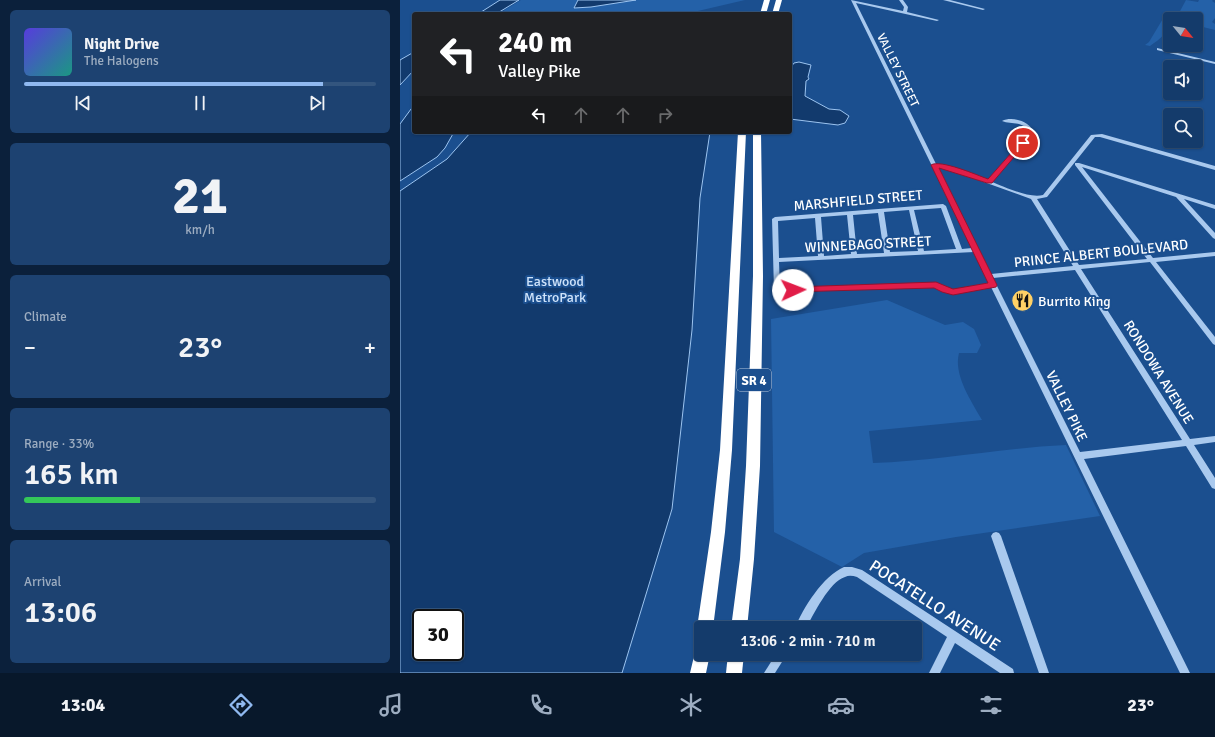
<!DOCTYPE html>
<meta charset="utf-8">
<style>
:root{--surface:#143b6b;--page:#1d4271;--text:#f1f3f6;--muted:#9dadc1;--line:#33557e;--accent:#90b9f0}
body{margin:0;font-family:Signika,sans-serif;background:var(--page);color:var(--text);height:100vh;display:flex;flex-direction:column;font-size:15px;white-space:nowrap}
*{box-sizing:border-box;margin:0}
p{font-size:13px;color:var(--muted)}
.icon{flex:none;width:22px;height:22px;fill:none;stroke:currentColor;stroke-width:2;stroke-linecap:round;stroke-linejoin:round}
.map{position:relative;flex:1;overflow:hidden}
.details{display:flex;flex-direction:column;gap:10px;padding:10px;background:#0b203b;width:400px}
.details>*{flex:none}
.hud{position:absolute;left:12px;top:12px;width:380px;height:122px;border-radius:4px;box-shadow:0 1px 3px #0004,0 0 0 1px var(--line);background:#202124;color:#fff;overflow:hidden}
.needle{width:26px;rotate:120deg}
.fabs{position:absolute;left:763px;top:12px;display:grid;gap:8px}
.fabs a{display:grid;place-items:center;width:40px;height:40px;border-radius:4px;background:var(--surface);box-shadow:0 1px 3px #0004,0 0 0 1px var(--line);font-size:20px}
.speed{position:absolute;left:12px;top:609px;display:flex;gap:8px;font-size:20px;font-weight:700;text-align:center}
.speed>*{display:grid;place-content:center;width:52px;height:52px;border-radius:50%;background:var(--surface);box-shadow:0 1px 3px #0004,0 0 0 1px var(--line);line-height:1}
.speed .limit{border:2px solid #111;border-radius:6px;background:#fff;color:#111}
.pin{position:absolute;display:grid;place-items:center;width:34px;height:34px;color:#fff;margin:-17px;border:2px solid #fff;border-radius:50%;box-shadow:0 1px 4px #0007}
.me{position:absolute;width:44px;margin:-22px;rotate:88deg;stroke-linejoin:round;filter:drop-shadow(0 0 3px #0008)}
.turn{display:flex;align-items:center;gap:14px;height:84px;padding:0 20px;font-size:18px}
.turn .icon{width:52px;height:52px;stroke-width:2.5}
.turn b{display:block;font-size:28px;line-height:34px}
.lanes{display:flex;align-items:center;height:38px;padding:0 20px;background:#0003;justify-content:center;gap:20px;direction:ltr}
.lanes .off{opacity:.35}
.big{font-size:30px;font-weight:600;line-height:1.1}
.details .widget{flex:1;display:flex;flex-direction:column;justify-content:center;gap:6px;min-width:0;padding:0 14px;border-radius:6px;background:var(--page)}
.details .dial{align-items:center;gap:0}
.dial b{font-size:52px;line-height:1}
.song{display:flex;align-items:center;gap:12px}
.cover{width:48px;height:48px;border-radius:6px;background:linear-gradient(135deg,hsl(250 70% 55%),hsl(170 70% 35%))}
.played{height:4px;border-radius:2px;background:linear-gradient(90deg,var(--accent) 85%,var(--line) 85%)}
.keys{display:flex;justify-content:space-around;direction:ltr}
.heat{display:flex;justify-content:space-between;align-items:center;font-size:22px;direction:ltr}
.charge{height:6px;border-radius:3px;background:linear-gradient(90deg,#34c759 33%,var(--line) 0)}
.trip{position:absolute;left:294px;top:621px;width:228px;height:40px;border-radius:4px;background:var(--surface);box-shadow:0 1px 3px #0004,0 0 0 1px var(--line);font-weight:600;line-height:40px;text-align:center}
.tabs{display:flex;height:64px;justify-content:space-around;align-items:center;background:#08182b;color:var(--muted)}
.tabs .icon{width:28px;height:28px}
.tabs .current{color:var(--accent)}
.tabs b{font-size:18px;color:var(--text)}
main{display:flex;flex:1;min-height:0}
.map>svg:first-child{display:block}
.green{fill:#2461a8}
.water{fill:#123a6d;stroke:#9cc4f0;fill-rule:evenodd}
.lines{fill:none;stroke-linecap:round;stroke-linejoin:round}
.minor{fill:#a9c9ee;fill-rule:evenodd}
.highway{fill:#fff;fill-rule:evenodd}
.wall{fill:#245895}
.building{fill:#2a66ad;stroke:#1d4779}
.route{fill:#e11d48;stroke:#92132f}
.labels{text-anchor:middle;stroke-width:4;stroke-linejoin:round;paint-order:stroke}
.far-street-label{font-size:12px;fill:#fff;stroke:#1b4f8f}
.shield{fill:#1b4f8f;stroke:#bbcadd;stroke-width:1}
.shield-label{font-size:13px;font-weight:bold;fill:#fff}
.street-label{font-size:14px;fill:#fff;stroke:#1b4f8f}
.park-label{font-size:14px;fill:#cfe3fa;stroke:#1b4f8f}
.poi-label{font-size:14px;fill:#fff;stroke:#1b4f8f;text-anchor:start}
.near-street-label{font-size:17px;fill:#fff;stroke:#1b4f8f}
</style>
<main>
<section class="details">
<div class="widget">
<div class="song"><i class="cover"></i><div><b>Night Drive</b><p>The Halogens</p></div></div>
<div class="played"></div>
<div class="keys"><svg class="icon" aria-label="previous" viewBox="0 0 24 24"><path d="M18 5L8 12l10 7zM5 5v14"/></svg><svg class="icon" aria-label="pause" viewBox="0 0 24 24"><path d="M8 5v14M16 5v14"/></svg><svg class="icon" aria-label="next" viewBox="0 0 24 24"><path d="M6 5l10 7-10 7zM19 5v14"/></svg></div>
</div>
<div class="widget dial"><b>21</b><p>km/h</p></div>
<div class="widget"><p>Climate</p>
<div class="heat"><a>−</a><b class="big">23°</b><a>+</a></div>
</div>
<div class="widget"><p>Range · 33%</p><b class="big">165 km</b><div class="charge"></div></div>
<div class="widget"><p>Arrival</p><b class="big">13:06</b></div>
</section>
<div class="map">
<svg width="815" height="673" viewBox="0 0 815 673">
<rect width="100%" height="100%" fill="#1b4f8f"/>
<g class="green">
<polygon points="121,0 345,0 285,14 98,14"/>
<path d="M786,0L798,2L799,0H813L812,1L815,3V18L812,22L815,24V30L799,26L796,29V19H770C770,32 760,39 750,46L745,45L749,42L764,17L779,13Z"/>
<path d="M487,300L545,325L563,322L574,329L581,345L577,353H559C553,375 572,402 582,420L469,431L473,463C537,461 601,448 666,445L700,516L556,537L464,553L442,567L374,532L371,319Z"/>
</g>
<g class="water">
<polygon points="100,0 119,0 96,14 78,14"/>
<polygon points="178,0 236,0 191,7 174,8"/>
<polygon points="14,52 14,70 0,85 0,60"/>
<path d="M399,62L411,65L408,77L409,79L406,81L405,96L429,109L440,110L449,116L445,123L438,125L390,119V91L392,89C388,81 388,70 394,63Z"/>
<polygon points="14,105 14,132 54,132 45,148 37,157 0,181 0,124"/>
<path d="M71,132H310L300,198L292,330L272,509L222,673H0V191L47,159ZM21,618H55V652H21Z"/>
</g>
<g class="lines">
<g class="minor">
<path d="M451,0L503,11L504,7L499,0H503L508,7L507,12L539,20L537,21L456,3L536,164L545,165L588,180L629,132C623,120 611,125 602,121C612,116 629,121 634,132L592,182C605,187 630,199 643,195L691,135L702,134L815,166V170L700,137H695L647,197L637,199L679,265L747,259L675,165V163H679L815,205V209L784,199L815,233V239L813,238L776,197L682,167L753,258L815,252V256L756,262L815,337V345L813,344L750,262L681,269L790,439L815,436V442L794,445L815,478V489L812,488L786,446L684,459L790,673H780L591,287L553,294L543,292L535,287L377,292L374,290L372,219L375,217L543,204L546,206L562,249L572,248ZM538,167H542L631,199L673,266L591,274ZM541,208L556,249L524,251L514,210ZM509,210L518,251L490,252L484,212ZM478,213L484,253L457,254L453,215ZM447,215L451,254L424,256L421,217ZM415,218L418,256L379,258L378,221ZM574,252L589,283L553,290L547,288L536,283L380,288L379,262ZM675,270L782,440L680,452L593,278Z"/>
<polygon points="543,0 550,0 585,9 583,10"/>
<polygon points="757,48 815,62 815,64 757,50"/>
<polygon points="596,532 599,533 601,536 649,673 639,673 591,536 593,533"/>
<path d="M444,567H452L462,570L613,669L614,673H600L555,643L540,673H529L547,637L457,577C453,576 449,575 445,577C429,582 414,614 406,628H395C403,608 423,576 444,567Z"/>
<polygon points="376,654 387,654 375,673 364,673"/>
</g>
<g class="highway">
<polygon points="364,0 370,0 366,14 360,14"/>
<polygon points="376,0 382,0 378,14 372,14"/>
<polygon points="338,132 346,132 332,450 325,532 313,628 301,628 301,634 297,628 311,532 320,450"/>
<polygon points="353,132 361,132 363,276 360,466 354,559 347,628 331,628 340,559 346,466 353,276"/>
<polygon points="301,646 301,654 310,654 306,673 290,673 296,648"/>
<polygon points="328,654 344,654 342,673 326,673"/>
</g>
</g>
<polygon class="wall" points="619,293 631,297 629,303 619,303 617,299"/>
<polygon class="building" points="629,292 631,297 621,298 619,293"/>
<path class="route" d="M621,142L626,143L592,183H587L539,168L597,285L596,287L553,295L542,292L534,288L390,292L389,290L390,288L393,287L536,282L553,289L588,283L531,165C540,159 577,175 588,179Z"/>
<defs>
<symbol id="restaurant-disc" viewBox="-11 -11 22 22"><circle r="9.5" fill="#ffd166" stroke="#1b4f8f"/><path d="M-5-6h1v4h1v-4h1v4h1v-4h1v5L-1.5 .5V6h-2V.5L-5-1ZM5-6V6H3V1.5H1.5Q1.5-4 5-6Z" fill="#111"/></symbol>
</defs>
<g fill-rule="evenodd">
<use href="#restaurant-disc" x="610" y="288" width="25" height="25"/>
</g>
<g class="labels">
<g class="far-street-label">
<text transform="translate(498 70) rotate(64)" y="4">VALLEY STREET</text>
</g>
<rect class="shield" x="337" y="369" width="34" height="22" rx="3"/>
<g class="shield-label">
<text x="354" y="385">SR 4</text>
</g>
<g class="street-label">
<text transform="translate(458 200) rotate(-5)" y="5">MARSHFIELD STREET</text>
<text transform="translate(468 244) rotate(-3)" y="5">WINNEBAGO STREET</text>
<text transform="translate(701 253) rotate(-6)" y="5">PRINCE ALBERT BOULEVARD</text>
<text transform="translate(759 372) rotate(58)" y="5">RONDOWA AVENUE</text>
<text transform="translate(667 406) rotate(64)" y="5">VALLEY PIKE</text>
</g>
<g class="park-label">
<text x="155" y="286">Eastwood<tspan x="155" dy="16">MetroPark</tspan></text>
</g>
<g class="poi-label">
<text x="638" y="306">Burrito King</text>
</g>
<g class="near-street-label">
<text transform="translate(535 605) rotate(33)" y="6">POCATELLO AVENUE</text>
</g>
</g>
</svg>
<div class="fabs">
<a><svg class="needle" viewBox="-14 -14 28 28"><path d="M0-13l5 13h-10z" fill="#e53935"/><path d="M0 13l5-13h-10z" fill="#9dadc1"/></svg></a>
<a><svg class="icon" aria-label="sound" viewBox="0 0 24 24"><path d="M4 9h4l5-4v14l-5-4H4zM17 9q2 3 0 6"/></svg></a>
<a><svg class="icon" aria-label="search" viewBox="0 0 24 24"><circle cx="10" cy="10" r="6"/><path d="M15 15l6 6"/></svg></a>
</div>
<div class="speed"><div class="limit">30</div></div>
<div class="pin" style="left:623px;top:143px;background:#d93025"><svg class="icon" aria-label="arrive" viewBox="0 0 24 24"><path d="M6 21V4h12l-3 4 3 4H6"/></svg></div>
<svg class="me" style="left:393px;top:290px" viewBox="-20 -20 40 40"><circle r="19" fill="#fff"/><path d="M0-13L10 11 0 6-10 11z" fill="#e11d48"/></svg>
<div class="trip">13:06 · 2 min · 710 m</div>
<div class="hud">
<div class="turn"><svg class="icon" aria-label="left" viewBox="0 0 24 24"><path d="M17 20v-9H6M10 6l-5 5 5 5"/></svg><div><b>240 m</b>Valley Pike</div></div>
<div class="lanes"><svg class="icon" aria-label="left" viewBox="0 0 24 24"><path d="M17 20v-9H6M10 6l-5 5 5 5"/></svg><svg class="icon off" aria-label="ahead" viewBox="0 0 24 24"><path d="M12 20V5M6 11l6-6 6 6"/></svg><svg class="icon off" aria-label="ahead" viewBox="0 0 24 24"><path d="M12 20V5M6 11l6-6 6 6"/></svg><svg class="icon off" aria-label="right" viewBox="0 0 24 24"><path d="M7 20v-9h11M14 6l5 5-5 5"/></svg></div>
</div>
</div>
</main>
<nav class="tabs">
<b>13:04</b>
<svg class="icon current" aria-label="directions" viewBox="0 0 24 24"><path d="M12 3l9 9-9 9-9-9zM9 14v-3h6M13 9l2 2-2 2"/></svg>
<svg class="icon" aria-label="music" viewBox="0 0 24 24"><path d="M9 18V5l10-2v13"/><circle cx="6" cy="18" r="3"/><circle cx="16" cy="16" r="3"/></svg>
<svg class="icon" aria-label="phone" viewBox="0 0 24 24"><path d="M5 4h4l2 5-3 2q2 4 5 5l2-3 5 2v4C11 20 4 13 5 4z"/></svg>
<svg class="icon" aria-label="climate" viewBox="0 0 24 24"><path d="M12 3v18M4 7l16 10M4 17L20 7"/></svg>
<svg class="icon" aria-label="car" viewBox="0 0 24 24"><path d="M5 17H2v-5l4-1 3-4h7l3 4 3 1v5h-3M9 17h6M6 11h13"/><circle cx="7" cy="17" r="2"/><circle cx="17" cy="17" r="2"/></svg>
<svg class="icon" aria-label="filters" viewBox="0 0 24 24"><path d="M4 7h16M4 17h16"/><circle cx="9" cy="7" r="2"/><circle cx="15" cy="17" r="2"/></svg>
<b>23°</b>
</nav>
